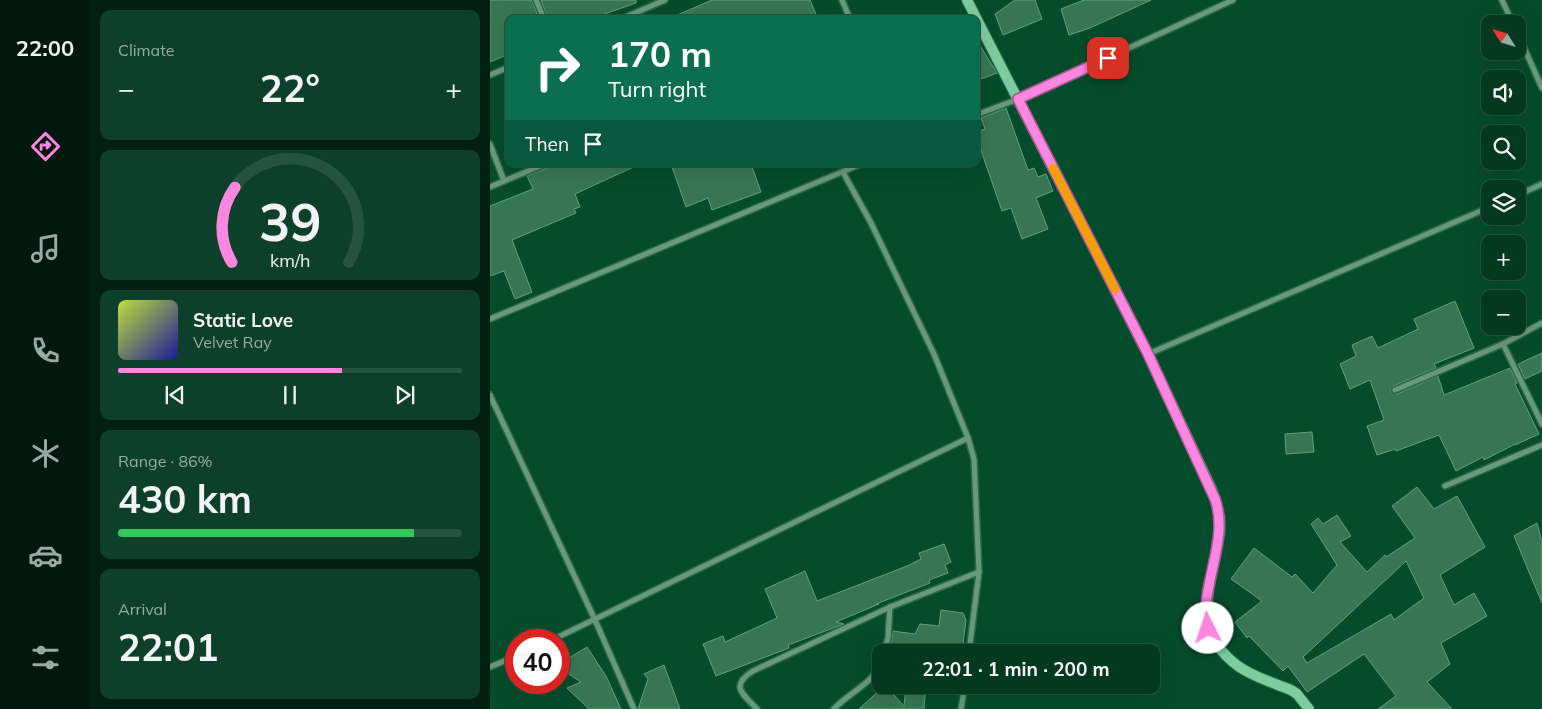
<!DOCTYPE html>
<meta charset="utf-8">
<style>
:root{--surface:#043921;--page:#0d402a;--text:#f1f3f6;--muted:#97aca5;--line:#25533f;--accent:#fd86e1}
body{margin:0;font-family:Mulish,sans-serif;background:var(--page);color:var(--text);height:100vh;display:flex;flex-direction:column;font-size:19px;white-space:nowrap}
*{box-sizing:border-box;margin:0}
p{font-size:16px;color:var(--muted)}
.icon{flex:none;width:28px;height:28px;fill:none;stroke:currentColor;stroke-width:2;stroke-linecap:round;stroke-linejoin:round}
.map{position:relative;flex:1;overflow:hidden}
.drawer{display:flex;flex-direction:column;gap:10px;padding:10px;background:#021f12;width:400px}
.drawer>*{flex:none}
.top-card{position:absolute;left:15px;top:15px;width:475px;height:152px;border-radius:10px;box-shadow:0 5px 20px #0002,0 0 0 1px var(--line);background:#0b6e4f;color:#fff;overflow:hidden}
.needle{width:32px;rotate:307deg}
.fabs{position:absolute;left:991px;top:15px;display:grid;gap:10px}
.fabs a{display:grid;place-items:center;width:45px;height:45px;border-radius:10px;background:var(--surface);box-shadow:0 5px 20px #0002,0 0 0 1px var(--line);font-size:25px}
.speed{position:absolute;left:15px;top:629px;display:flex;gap:10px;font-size:25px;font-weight:700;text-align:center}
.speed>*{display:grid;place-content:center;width:65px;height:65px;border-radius:50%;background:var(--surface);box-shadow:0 5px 20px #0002,0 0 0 1px var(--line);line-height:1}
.speed .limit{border:8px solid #d22;background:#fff;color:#111}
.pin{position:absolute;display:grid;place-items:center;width:42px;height:42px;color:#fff;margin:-21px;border-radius:10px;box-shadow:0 2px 8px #0006}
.me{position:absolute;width:55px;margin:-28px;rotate:356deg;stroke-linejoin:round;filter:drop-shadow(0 0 4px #0008)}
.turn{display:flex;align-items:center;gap:18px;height:105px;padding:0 20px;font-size:22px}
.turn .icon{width:65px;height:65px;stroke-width:2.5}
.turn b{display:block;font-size:35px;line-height:42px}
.then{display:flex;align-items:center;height:48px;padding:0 20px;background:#0003;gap:10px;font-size:19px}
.big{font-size:38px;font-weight:700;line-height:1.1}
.drawer .tile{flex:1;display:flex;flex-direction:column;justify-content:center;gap:8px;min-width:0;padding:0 18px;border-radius:10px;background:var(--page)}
.drawer .dial{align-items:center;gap:0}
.dial svg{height:130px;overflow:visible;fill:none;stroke:var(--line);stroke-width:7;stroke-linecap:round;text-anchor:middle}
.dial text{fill:var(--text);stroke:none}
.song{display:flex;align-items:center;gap:15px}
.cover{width:60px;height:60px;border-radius:8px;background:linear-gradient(135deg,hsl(70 70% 55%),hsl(240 70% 35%))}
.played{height:5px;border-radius:2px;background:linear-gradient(90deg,var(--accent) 65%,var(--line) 65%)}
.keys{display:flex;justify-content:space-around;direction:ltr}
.heat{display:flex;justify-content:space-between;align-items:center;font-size:28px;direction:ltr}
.charge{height:8px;border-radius:4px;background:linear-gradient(90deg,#34c759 86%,var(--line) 0)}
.trip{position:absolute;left:382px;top:644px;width:288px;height:50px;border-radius:10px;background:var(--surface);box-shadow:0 5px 20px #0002,0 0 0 1px var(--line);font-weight:700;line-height:50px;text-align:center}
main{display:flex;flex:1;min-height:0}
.menu{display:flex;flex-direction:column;width:90px;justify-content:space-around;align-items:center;background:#02170d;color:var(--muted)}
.menu .icon{width:35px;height:35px}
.menu .selected{color:var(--accent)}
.menu b{font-size:22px;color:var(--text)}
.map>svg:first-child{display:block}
.building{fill:#387653;stroke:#62a07b;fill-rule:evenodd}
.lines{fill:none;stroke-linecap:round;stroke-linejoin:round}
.street-casing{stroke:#2a694b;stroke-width:8}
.secondary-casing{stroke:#2a694b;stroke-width:12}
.street{stroke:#69997c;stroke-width:5}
.secondary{stroke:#7dcc9d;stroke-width:10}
.route-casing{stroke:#a45792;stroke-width:12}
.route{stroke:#fd86e1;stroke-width:9}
.slow{stroke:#f59e0b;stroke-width:9}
</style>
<main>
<nav class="menu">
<b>22:00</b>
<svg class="icon selected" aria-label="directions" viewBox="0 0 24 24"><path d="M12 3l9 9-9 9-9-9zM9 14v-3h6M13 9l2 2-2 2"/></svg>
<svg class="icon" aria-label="music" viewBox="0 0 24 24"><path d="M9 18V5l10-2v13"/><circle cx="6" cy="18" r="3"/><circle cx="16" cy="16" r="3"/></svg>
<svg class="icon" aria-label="phone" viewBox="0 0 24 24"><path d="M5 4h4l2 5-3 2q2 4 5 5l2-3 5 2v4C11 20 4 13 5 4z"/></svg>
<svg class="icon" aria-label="climate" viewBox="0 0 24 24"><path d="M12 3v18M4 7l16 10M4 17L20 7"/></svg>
<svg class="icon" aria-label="car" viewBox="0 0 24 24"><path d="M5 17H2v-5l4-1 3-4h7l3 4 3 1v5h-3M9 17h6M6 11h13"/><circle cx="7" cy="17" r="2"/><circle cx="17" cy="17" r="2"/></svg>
<svg class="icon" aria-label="filters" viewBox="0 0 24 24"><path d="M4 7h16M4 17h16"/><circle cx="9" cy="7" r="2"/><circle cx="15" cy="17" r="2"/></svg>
</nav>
<section class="drawer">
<div class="tile"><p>Climate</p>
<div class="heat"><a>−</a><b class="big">22°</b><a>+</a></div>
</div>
<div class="tile dial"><svg viewBox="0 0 100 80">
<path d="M14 69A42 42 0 1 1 86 69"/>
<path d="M14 69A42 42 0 0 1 16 23" stroke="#fd86e1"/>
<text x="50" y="56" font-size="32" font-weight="700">39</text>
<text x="50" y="72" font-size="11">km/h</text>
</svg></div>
<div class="tile">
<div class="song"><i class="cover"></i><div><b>Static Love</b><p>Velvet Ray</p></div></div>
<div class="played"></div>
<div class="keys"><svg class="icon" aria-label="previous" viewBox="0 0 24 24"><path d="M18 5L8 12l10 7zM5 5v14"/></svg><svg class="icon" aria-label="pause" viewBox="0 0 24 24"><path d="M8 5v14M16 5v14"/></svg><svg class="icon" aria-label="next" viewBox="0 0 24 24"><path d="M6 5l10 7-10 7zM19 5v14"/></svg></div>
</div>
<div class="tile"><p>Range · 86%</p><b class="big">430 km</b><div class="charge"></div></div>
<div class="tile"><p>Arrival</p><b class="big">22:01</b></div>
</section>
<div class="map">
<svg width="1052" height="709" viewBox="0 0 1052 709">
<rect width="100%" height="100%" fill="#054c2c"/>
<g class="building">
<polygon points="0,0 42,0 49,19 19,19 19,54 0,62"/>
<polygon points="51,0 146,0 146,3 100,19 58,19"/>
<polygon points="222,0 320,0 328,19 178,19"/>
<polygon points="525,0 545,0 552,19 513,35 505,14"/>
<polygon points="594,0 661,0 600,28 579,35 571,9"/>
<polygon points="486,39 507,73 486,81"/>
<polygon points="516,108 538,170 544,168 548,177 556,174 563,191 546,198 558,229 532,239 521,208 512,211 486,136 486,132 495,129 491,118"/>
<polygon points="59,164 150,164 85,194 90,207 84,209 86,213 22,240 42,292 25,299 14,271 0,276 0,206 43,189 37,176 57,168"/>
<polygon points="181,164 261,164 271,192 222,210 218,198 196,207"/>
<polygon points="965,301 984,348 944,364 946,368 903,386 901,389 901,392 907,394 948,376 954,395 1020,368 1027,383 1025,384 1049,434 1025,445 1025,444 994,460 993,457 966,471 949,435 906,451 905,449 887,455 877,426 894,420 880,380 860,389 850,364 866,356 862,345 882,336 888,348 928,329 924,319"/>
<polygon points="1052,353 1052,371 1035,379 1028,364"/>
<polygon points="822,432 824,452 796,454 795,434"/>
<path d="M927,487L944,509L967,496L995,547L950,575L964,605L984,593L997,616L951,643L960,664L937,682L962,709H888L906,696L874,654L817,692L798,666L793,671L759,636L757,638L745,622L772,601L741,579L764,548L802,577L805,574L823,593L847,565L821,524L828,518L833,524L847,515L861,536L850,542L877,572L895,555L896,557L925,538L902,506ZM916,561L934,598L904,620L901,614L817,663L813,657Z"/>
<polygon points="1047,523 1052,542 1052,603 1024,536"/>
<polygon points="454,544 461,562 455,565 458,573 439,580 440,583 386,604 389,604 346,622 354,624 298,645 299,648 226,676 213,644 233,636 235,642 287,618 275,589 315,571 327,601 417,566 431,559 429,553"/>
<polygon points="451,610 473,613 476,620 472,652 425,652 401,647 403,631 425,634 430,624 449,626"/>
<polygon points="97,647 116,676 131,709 99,709 77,688 91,682 69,668 69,664"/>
<polygon points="174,665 190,709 148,709 158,679 154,674"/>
<polygon points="395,685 414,706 416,685 436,685 434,709 369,709"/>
</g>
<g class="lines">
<defs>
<g id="street">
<polyline points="46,0 54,19"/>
<polyline points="352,0 360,19"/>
<polyline points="1012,0 1023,24"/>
<polyline points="131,19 175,0"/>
<polyline points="1028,34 1052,88"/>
<polyline points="0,75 19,67"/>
<polyline points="486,115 528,99 743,0"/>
<polyline points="0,144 14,181 0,187"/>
<polyline points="14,181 55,164"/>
<polyline points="1028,195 1052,184"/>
<polyline points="0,319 371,164"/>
<polyline points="1052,323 1013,344 1052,424"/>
<polyline points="658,354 1000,207"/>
<polyline points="905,390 1013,344"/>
<polyline points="0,395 105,620 144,709"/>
<polyline points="478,438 484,459 489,572 479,652"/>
<polyline points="955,486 1052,445"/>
<polyline points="62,640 478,438 444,354 381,223 353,172"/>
<polyline points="394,652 398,638 400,607"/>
<polyline points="0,667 26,656"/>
<path d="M267,709C253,694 239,686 263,671L400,607L489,572"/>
<path d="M344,709C358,693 385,683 391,661"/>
<polyline points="471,709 475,685"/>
</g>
<path id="secondary" d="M477,0L658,354L721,488C726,501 731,514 730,529C725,581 695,627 748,666C763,677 784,683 801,690L807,694L819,709"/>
</defs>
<use href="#street" class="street-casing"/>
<use href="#secondary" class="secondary-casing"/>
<use href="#street" class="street"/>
<use href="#secondary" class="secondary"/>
</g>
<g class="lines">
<defs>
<path id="route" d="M618,58L528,99L658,354L725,499C737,534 719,569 716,605C716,612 718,621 718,628"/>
</defs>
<use href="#route" class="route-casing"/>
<use href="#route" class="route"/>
<polyline class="slow" points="563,168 625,289"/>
</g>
</svg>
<div class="fabs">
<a><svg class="needle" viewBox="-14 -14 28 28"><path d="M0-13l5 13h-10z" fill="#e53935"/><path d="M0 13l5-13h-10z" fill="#97aca5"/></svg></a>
<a><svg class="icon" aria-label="sound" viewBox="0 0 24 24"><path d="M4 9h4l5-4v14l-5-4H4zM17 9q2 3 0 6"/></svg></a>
<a><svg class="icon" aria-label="search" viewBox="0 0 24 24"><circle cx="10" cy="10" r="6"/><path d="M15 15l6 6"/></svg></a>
<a><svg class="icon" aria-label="layers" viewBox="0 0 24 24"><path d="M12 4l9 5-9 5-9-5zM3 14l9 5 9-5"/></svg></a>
<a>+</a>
<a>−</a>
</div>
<div class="speed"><div class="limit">40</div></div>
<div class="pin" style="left:618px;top:58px;background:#d93025"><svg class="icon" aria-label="arrive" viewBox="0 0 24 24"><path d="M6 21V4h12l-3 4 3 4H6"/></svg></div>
<svg class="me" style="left:718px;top:628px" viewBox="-20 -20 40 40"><circle r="19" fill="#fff"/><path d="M0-13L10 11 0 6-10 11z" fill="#fd86e1"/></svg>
<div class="trip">22:01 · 1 min · 200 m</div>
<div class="top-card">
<div class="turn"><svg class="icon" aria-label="right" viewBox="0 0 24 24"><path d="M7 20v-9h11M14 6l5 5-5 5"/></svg><div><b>170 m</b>Turn right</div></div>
<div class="then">Then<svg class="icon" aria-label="arrive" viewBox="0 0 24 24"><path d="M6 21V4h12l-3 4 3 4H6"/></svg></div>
</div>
</div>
</main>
